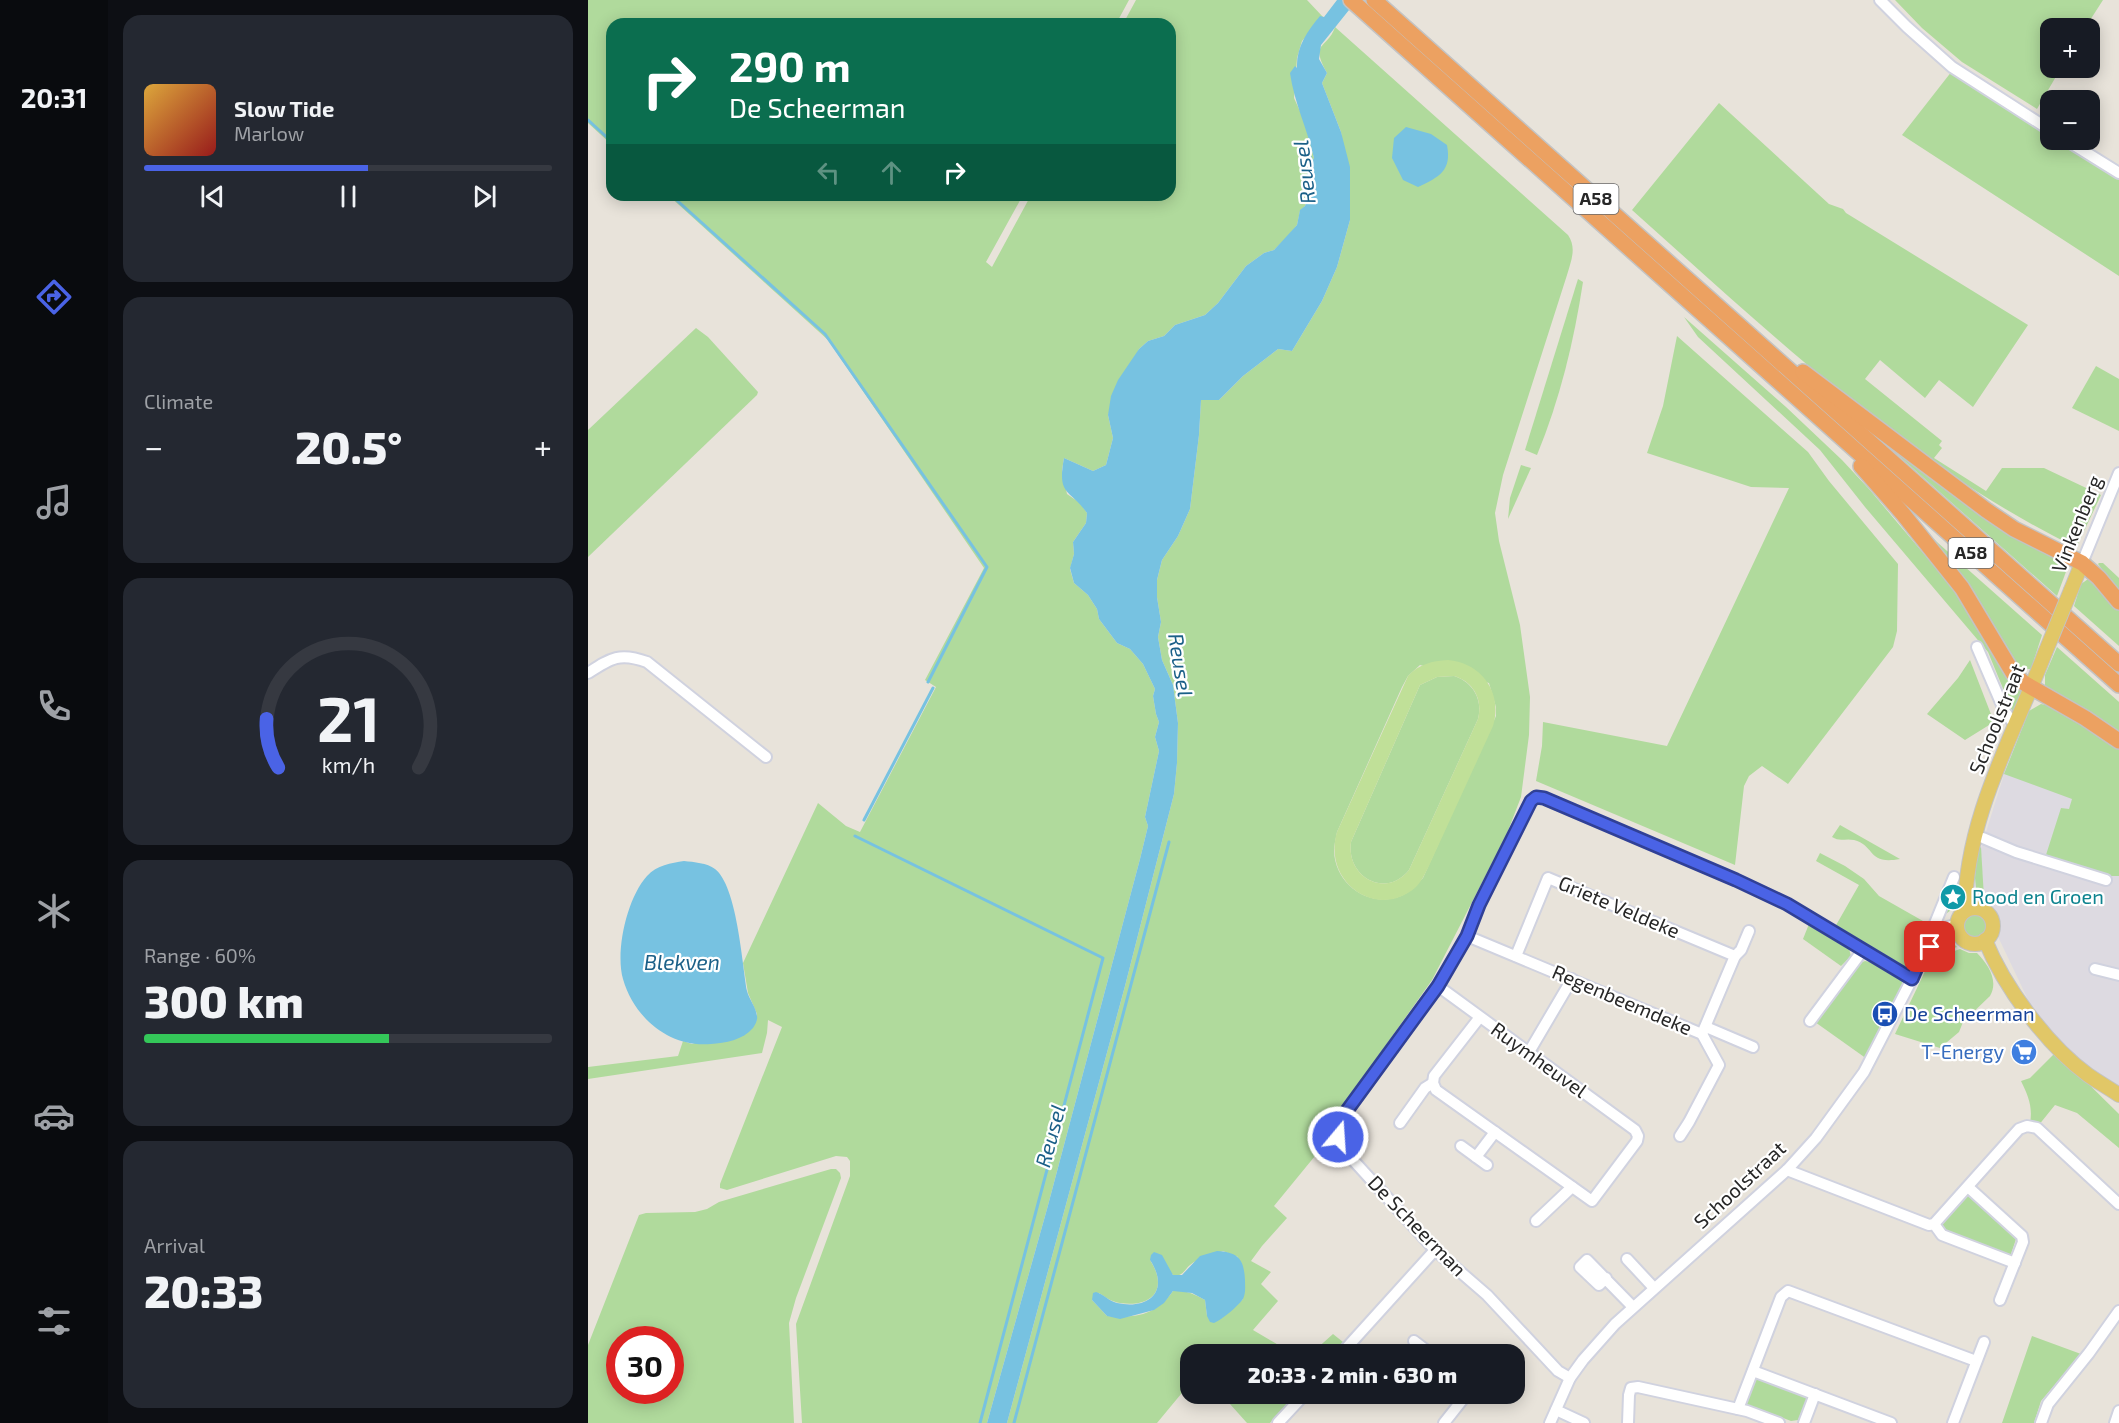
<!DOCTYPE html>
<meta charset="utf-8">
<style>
:root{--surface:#171b24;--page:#242831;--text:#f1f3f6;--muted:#9ea1a6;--line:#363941;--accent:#4a63e6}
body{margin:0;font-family:"Exo 2",sans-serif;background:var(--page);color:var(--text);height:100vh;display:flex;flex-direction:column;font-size:22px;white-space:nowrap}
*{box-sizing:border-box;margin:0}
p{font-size:20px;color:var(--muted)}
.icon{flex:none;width:33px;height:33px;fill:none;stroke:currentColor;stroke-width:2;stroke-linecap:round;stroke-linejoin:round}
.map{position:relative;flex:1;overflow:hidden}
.drawer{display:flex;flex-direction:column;gap:15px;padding:15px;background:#0d0f14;width:480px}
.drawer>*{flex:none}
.banner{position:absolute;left:18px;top:18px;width:570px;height:183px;border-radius:18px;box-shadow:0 3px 15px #0003;background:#0b6e4f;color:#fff;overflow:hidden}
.tools{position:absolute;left:1452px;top:18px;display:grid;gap:12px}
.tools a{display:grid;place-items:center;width:60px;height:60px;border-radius:12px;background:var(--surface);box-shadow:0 3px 15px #0003;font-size:30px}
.speed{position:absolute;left:18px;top:1326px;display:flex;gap:12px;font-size:30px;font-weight:700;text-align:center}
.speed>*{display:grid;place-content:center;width:78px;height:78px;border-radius:50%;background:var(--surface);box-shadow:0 3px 15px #0003;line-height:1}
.speed .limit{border:9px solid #d22;background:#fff;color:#111}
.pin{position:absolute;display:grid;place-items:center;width:51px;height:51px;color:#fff;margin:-26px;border-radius:12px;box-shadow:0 3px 9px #0006}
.me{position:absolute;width:66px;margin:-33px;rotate:18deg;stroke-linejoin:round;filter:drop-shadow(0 0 4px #0008)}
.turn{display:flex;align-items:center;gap:21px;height:126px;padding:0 24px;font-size:27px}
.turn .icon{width:78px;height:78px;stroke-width:2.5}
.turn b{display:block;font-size:42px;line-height:51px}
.lanes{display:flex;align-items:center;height:57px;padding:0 24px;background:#0003;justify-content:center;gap:30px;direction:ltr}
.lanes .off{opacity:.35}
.big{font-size:45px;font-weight:800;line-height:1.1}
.drawer .widget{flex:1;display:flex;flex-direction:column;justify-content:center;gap:9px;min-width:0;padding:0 21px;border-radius:18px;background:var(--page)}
.drawer .dial{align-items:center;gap:0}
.dial svg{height:156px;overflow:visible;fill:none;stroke:var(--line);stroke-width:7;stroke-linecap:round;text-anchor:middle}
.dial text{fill:var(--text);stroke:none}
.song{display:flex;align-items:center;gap:18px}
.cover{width:72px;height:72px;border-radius:9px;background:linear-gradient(135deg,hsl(40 70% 55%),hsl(0 70% 35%))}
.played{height:6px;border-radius:3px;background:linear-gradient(90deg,var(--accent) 55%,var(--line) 55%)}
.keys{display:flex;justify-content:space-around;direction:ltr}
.heat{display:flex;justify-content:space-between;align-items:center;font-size:33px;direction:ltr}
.charge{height:9px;border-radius:4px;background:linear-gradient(90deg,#34c759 60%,var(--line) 0)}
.trip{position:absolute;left:592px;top:1344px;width:345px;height:60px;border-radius:18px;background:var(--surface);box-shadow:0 3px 15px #0003;font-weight:800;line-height:60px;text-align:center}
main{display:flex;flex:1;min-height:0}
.dock{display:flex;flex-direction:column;width:108px;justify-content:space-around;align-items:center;background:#090b0e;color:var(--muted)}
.dock .icon{width:42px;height:42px}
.dock .current{color:var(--accent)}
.dock b{font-size:27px;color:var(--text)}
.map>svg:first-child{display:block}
.industrial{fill:#dddae1}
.green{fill:#b0da9c;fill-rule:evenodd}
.pitch{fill:#c0e098;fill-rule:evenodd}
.water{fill:#77c2e1}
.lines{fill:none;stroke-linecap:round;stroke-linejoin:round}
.stream{stroke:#77c2e1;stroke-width:3}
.minor-casing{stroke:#d0d2df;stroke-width:14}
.major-casing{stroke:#c3c3c3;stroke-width:16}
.highway-casing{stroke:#c3c3c3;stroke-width:18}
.minor{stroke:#fff;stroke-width:10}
.major{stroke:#e1c767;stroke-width:14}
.highway{stroke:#eca161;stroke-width:15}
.major-bridge-casing{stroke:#c3c3c3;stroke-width:16;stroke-linecap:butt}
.major-bridge{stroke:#e1c767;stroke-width:14}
.route-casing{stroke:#304096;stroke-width:15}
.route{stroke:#4a63e6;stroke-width:10}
.labels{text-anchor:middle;stroke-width:4.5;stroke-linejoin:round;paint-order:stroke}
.shield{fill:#fff;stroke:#686868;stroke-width:1.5}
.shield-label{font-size:18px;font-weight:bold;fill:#272727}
.street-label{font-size:20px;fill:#272727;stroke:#fff}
.culture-label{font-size:20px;fill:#0d838f;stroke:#fff;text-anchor:start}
.transit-label{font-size:20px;fill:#164399;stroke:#fff;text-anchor:start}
.shop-label{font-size:20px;fill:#366cbe;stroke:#fff;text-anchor:end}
.water-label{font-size:21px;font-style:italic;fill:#1b6088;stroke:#fff}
</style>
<main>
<nav class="dock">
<b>20:31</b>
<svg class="icon current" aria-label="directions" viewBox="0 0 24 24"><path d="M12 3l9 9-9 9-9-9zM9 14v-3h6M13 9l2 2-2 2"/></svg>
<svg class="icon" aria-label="music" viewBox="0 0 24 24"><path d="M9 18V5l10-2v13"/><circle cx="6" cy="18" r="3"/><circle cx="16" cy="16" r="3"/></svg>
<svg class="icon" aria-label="phone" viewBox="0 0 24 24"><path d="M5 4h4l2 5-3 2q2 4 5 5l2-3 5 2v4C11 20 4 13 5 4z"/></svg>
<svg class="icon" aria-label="climate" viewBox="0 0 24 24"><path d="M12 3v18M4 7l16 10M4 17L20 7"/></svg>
<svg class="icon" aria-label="car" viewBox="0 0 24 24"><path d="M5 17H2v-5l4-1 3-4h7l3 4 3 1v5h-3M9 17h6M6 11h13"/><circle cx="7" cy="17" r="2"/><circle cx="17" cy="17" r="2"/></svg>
<svg class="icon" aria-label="filters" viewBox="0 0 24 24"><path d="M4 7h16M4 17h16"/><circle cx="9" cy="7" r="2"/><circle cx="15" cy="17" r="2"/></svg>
</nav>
<section class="drawer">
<div class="widget">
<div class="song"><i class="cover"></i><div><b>Slow Tide</b><p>Marlow</p></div></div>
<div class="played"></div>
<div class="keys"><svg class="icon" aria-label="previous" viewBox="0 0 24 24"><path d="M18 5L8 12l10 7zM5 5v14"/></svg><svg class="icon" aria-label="pause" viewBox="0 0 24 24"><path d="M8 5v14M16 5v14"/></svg><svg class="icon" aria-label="next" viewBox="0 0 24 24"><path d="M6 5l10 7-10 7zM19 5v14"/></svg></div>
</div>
<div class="widget"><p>Climate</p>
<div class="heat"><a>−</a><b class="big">20.5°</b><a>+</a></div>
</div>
<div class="widget dial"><svg viewBox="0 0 100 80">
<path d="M14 69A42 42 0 1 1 86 69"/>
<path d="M14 69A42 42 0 0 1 8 44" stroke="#4a63e6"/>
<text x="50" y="56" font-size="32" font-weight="700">21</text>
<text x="50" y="72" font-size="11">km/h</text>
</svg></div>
<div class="widget"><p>Range · 60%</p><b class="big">300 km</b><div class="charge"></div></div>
<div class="widget"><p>Arrival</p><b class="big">20:33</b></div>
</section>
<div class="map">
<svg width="1531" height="1423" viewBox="0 0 1531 1423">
<rect width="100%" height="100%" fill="#e8e3da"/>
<polygon class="industrial" points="1418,768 1531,810 1531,1096 1454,1029 1383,880"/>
<g class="green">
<polygon points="0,0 541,0 528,24 24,24 24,145 0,123"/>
<polygon points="548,0 719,0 735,17 714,41 709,58 706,98 716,120 726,158 725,161 722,158 720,148 715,149 719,168 720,198 717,206 712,211 709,225 701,235 686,250 676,253 658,266 630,303 617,315 587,325 576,336 560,341 551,349 520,415 525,438 518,465 505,471 476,458 474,470 479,494 492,503 499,513 498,523 485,542 486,554 482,569 486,583 500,595 509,609 511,619 529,643 542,649 555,664 567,689 565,696 568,714 571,722 567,737 571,751 557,817 560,826 552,859 459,1209 399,1423 214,1423 208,1324 262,1176 262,1161 259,1157 248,1156 139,1190 132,1188 132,1184 194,1027 180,1020 179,1033 174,1053 0,1079 0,1067 90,1056 95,1041 104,1044 168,1022 169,1014 160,993 155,963 230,803 258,826 272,832 348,687 337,680 396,568 240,340 80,195 435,195 398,262 404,267 443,195 582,195 582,24 535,24"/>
<polygon points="1307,0 1515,0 1497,28 1462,28 1462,68 1473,68 1449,109 1374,62 1334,28"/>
<path d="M747,27L980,235C989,248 983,261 979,275L915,475L907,513L911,541L932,625L942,697L941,735L933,797L918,836L844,980L752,1110L746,1120L745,1134L686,1206L699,1218L674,1246L663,1261L683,1272L673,1284L690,1301L665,1330L699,1350L713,1346L726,1351L745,1334L755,1342L745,1354H603V1382L569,1423H419L537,986L586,794L589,763L590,723L585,685L574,660L570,637L573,622L569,597V580L574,560L590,536L602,509L611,435L613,399L631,400L655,376L690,349L704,351L734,301L749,267L762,220L753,132L734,83L739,73C721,41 740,49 747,27ZM832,665L901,683L908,707V716L835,878C829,884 821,893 813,896C781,909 747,884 746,851C746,844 748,838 749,832L814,687L820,676ZM635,1251L650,1257L655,1299L634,1318L619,1316L617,1300C606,1294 597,1290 585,1291C567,1316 548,1318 519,1316L504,1300L511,1293C517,1297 524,1302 532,1303C564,1308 581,1289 562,1260L587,1276C596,1275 596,1270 602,1265C610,1258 625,1255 635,1251Z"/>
<polygon points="1364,71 1462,134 1462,140 1471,140 1531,177 1531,276 1314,135"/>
<path d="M1131,103L1241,204L1255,209L1258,213L1440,325L1385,407L1351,380L1337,398L1292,360L1277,379L1354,441L1351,445L1354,448L1346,458L1398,491L1414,468H1456L1513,495L1490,544L1485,546C1318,463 1181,332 1044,210Z"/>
<path d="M990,279L995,282C986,341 972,399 949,455L937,450Z"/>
<polygon points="1096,317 1198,407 1254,460 1281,489 1368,592 1435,690 1424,713 1418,710 1417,705 1421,703 1400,652 1277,507 1232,450 1110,337"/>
<polygon points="108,328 120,337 170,392 169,395 0,557 0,430"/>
<polygon points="1089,336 1220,452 1241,481 1310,564 1309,631 1305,647 1200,784 1174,766 1161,776 1156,786 1147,865 948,781 954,746 955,722 1079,746 1201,488 1163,487 1059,453 1075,406"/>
<polygon points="1508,366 1531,379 1531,431 1484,408"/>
<polygon points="1294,441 1477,559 1479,569 1469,596"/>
<polygon points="933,465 943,468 920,519 922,498"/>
<polygon points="1332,527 1454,635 1443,669 1435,669 1430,667"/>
<polygon points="1511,563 1515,563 1531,578 1531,591 1510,564"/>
<polygon points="1503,577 1531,608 1531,646 1486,606 1493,584"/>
<polygon points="1469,647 1531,702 1531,739 1464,694 1457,686 1457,675"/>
<polygon points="1382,660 1406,722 1377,740 1339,714 1370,678"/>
<path d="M866,676C885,682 895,700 890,719L821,870C798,899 758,877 763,842L832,685L849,677Z"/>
<polygon points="1453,704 1466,707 1531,749 1531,876 1515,876 1457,858 1473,808 1481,809 1484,799 1416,774 1441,711"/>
<path d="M1252,825L1312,859C1279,865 1288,846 1266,840C1257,838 1252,842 1244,837Z"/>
<polygon points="1393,847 1396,898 1389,896 1387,878 1389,850"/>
<polygon points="1232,853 1257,866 1276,879 1291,896 1342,925 1333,939 1322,965 1314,967 1247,927 1271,885 1228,861"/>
<path d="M1365,886L1370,888C1369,903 1367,910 1353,916Z"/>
<circle cx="1386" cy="926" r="12"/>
<polygon points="1221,924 1261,949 1263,956 1253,966 1215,939"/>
<path d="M1364,942L1369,947L1347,955L1334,967C1342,950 1346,945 1364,942Z"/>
<path d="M1372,949L1381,953H1389C1400,964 1411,981 1402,996L1375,1022L1371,1032L1352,1048L1307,1034L1341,963L1352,956Z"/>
<polygon points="1277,961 1282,962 1314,980 1315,984 1279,1059 1227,1022 1269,964"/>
<path d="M1468,1052L1531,1114V1148L1489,1113L1467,1105L1450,1126L1442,1123C1445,1107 1440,1095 1433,1081L1442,1078Z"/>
<path d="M243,1169H248L252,1173L253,1178L208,1298L201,1323L206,1423H0V1345L51,1215L58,1213L107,1212L119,1209L131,1202ZM32,1340H82V1390H32Z"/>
<polygon points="1379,1192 1429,1236 1423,1254 1420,1255 1350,1228 1352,1221"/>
<polygon points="1444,1336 1493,1354 1453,1401 1446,1423 1414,1423"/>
<polygon points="1169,1376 1220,1396 1210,1420 1203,1421 1158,1404"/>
<polygon points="633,1394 709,1394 682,1423 659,1423"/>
</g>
<path class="pitch" d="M860,660C894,663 915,693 905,726L840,868C837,874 833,882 828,887C790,921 734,883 749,832L820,676C831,664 844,661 860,660ZM866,676C886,682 895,700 890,719L821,870C798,899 758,877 763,842L832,685L849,677Z"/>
<g class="water">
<path d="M749,0H769L733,45L731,59L739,73L734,83L753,132L762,167V220L749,267L734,301L704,351L690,349L655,376L631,400H613L611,435L602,509L590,536L574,560L569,580V597L573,622L570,637L574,660L585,685L590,723L589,763L586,794L537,986L419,1423H399L459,1209L552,859L560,826L557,817L571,751L567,737L571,722L568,714L565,696L567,689L555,664L542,649L529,643L511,619L509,609L500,595L486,583L482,568L486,554L485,542L498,523L499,513C481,488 469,496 476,458L505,471L518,465L525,438L520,415L523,396L530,380L551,349L560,341L576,336L587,325L617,315L630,303L658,266L676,253L686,250L709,225L712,210L717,206L720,198L719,168L715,149L717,142L725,160L726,158C719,128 706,102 702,73L707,66L709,68C708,48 719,31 732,16L736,17Z"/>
<path d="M818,127L843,134L859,145C864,171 851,177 830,187L815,180L804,158L806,138Z"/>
<path d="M96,861C106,862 119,863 127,869C149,886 154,962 159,991C161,999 168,1007 169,1016C170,1020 167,1025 165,1028C155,1040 137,1043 123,1044C82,1048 46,1018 35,979C27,951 39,898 59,876C69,865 83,863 96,861Z"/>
<path d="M629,1251C651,1252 656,1260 657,1280C657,1286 658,1293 655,1299C648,1308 636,1318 626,1323L622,1322L619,1316L617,1300L604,1293L585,1291L576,1303L566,1310L532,1319L519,1316L504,1300L505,1293L508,1292C515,1294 521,1301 529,1303C562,1310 582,1290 562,1260L563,1255L566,1252L574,1255L585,1275H594L612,1256Z"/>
</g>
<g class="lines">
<g class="stream">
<polyline points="0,120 24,142"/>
<polyline points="83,195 237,334 399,567 340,682"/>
<polyline points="276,820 345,688"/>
<polyline points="267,836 515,958 392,1423"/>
<polyline points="426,1423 581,842"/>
</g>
<defs>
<g id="minor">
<polyline points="1292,0 1319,27 1364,67 1462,130"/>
<polyline points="1478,140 1531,173"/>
<polyline points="1494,563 1531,473"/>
<polyline points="1389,647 1417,712 1423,720 1429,723"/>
<path d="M0,673C23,658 32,652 59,662L178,757"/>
<polyline points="1395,838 1428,852 1518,880"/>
<polyline points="879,936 1114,1034 1131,1065 1101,1122 1092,1136"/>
<polyline points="1351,941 1346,926 1366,877"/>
<polyline points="1346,944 1371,934"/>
<polyline points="928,956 960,878 1147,956 1114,1034"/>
<polyline points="1147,956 1153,950 1161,931"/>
<polyline points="1507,969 1531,975"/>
<polyline points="850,986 1047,1130 1050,1136 1049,1141 1004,1201 848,1090 845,1083 846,1076 892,1017"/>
<polyline points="1222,1021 1275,950"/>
<polyline points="1118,1027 1165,1047"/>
<polyline points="941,1052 984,979"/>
<polyline points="812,1123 837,1088 845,1083"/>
<polyline points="873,1146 899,1165"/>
<polyline points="888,1157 907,1132"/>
<polyline points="1199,1170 1341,1225 1346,1224 1431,1129 1439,1126 1449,1128 1531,1204"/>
<polyline points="1380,1187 1434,1236 1435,1242 1412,1300"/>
<polyline points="948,1221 984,1187"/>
<polyline points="1346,1224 1354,1235 1427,1263"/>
<polyline points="1039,1259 1066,1288"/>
<polyline points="1018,1278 1011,1285 992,1267 999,1260 1045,1307"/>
<polyline points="826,1341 843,1354"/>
<polyline points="753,1354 847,1250"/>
<polyline points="1165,1371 1303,1423"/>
<path d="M982,1378L970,1371L899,1295L847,1250L755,1149C750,1136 749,1129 755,1116L850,986L879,936L891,905L943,801L948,797L955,798L1148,880L1199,904L1324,979"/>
<polyline points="1150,1409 1193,1297 1200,1291 1388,1361"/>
<polyline points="968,1410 996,1423"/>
<polyline points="690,1423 717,1394"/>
<polyline points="856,1423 879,1394"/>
<polyline points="962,1423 982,1378 995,1360 1027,1324 1199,1170 1228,1138 1276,1072 1324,979 1340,939 1348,931 1369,924"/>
<polyline points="1040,1423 1041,1395 1043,1388 1050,1387 1159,1411 1191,1423"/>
<polyline points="1216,1423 1227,1394"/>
<polyline points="1365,1423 1396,1342"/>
<polyline points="1453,1423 1460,1404 1501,1353 1531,1311"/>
<polyline points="1527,1423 1531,1411"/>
</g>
<g id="major">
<polyline points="1483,590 1494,563"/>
<circle cx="1387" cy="926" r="18"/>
<path d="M1377,911C1377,820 1425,736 1457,653"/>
<path d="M1397,940C1416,987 1459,1045 1500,1075C1510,1082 1521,1088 1531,1095"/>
</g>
<g id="highway">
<polyline points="763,0 1531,685"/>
<polyline points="786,0 1531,664"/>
<polyline points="1215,372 1398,510 1426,529 1494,563 1511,578 1531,602"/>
<polyline points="1273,466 1315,514 1374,588 1425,673 1436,683 1497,718 1531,741"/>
</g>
</defs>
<use href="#minor" class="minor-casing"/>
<use href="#major" class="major-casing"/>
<use href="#highway" class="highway-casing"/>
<use href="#minor" class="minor"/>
<use href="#major" class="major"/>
<use href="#highway" class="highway"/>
<defs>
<polyline id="major-bridge" points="1457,653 1483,590"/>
</defs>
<use href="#major-bridge" class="major-bridge-casing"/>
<use href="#major-bridge" class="major-bridge"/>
</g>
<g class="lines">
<defs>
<polyline id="route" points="750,1137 750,1126 755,1116 850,986 879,936 891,905 943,801 948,797 956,798 1148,880 1199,904 1324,979 1336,951 1342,947"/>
</defs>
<use href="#route" class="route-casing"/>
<use href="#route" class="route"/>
</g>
<defs>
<symbol id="sight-disc" viewBox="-11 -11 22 22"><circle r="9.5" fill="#0f9aa8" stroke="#fff"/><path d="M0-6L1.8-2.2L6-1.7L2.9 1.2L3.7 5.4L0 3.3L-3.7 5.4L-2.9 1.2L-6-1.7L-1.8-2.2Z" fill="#fff"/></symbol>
<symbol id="bus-disc" viewBox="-11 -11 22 22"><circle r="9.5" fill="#1a4fb4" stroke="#fff"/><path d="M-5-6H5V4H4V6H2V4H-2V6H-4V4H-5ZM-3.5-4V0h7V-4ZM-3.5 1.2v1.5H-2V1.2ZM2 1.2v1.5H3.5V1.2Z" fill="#fff"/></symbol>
<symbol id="supermarket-disc" viewBox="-11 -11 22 22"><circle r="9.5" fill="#3f7fe0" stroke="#fff"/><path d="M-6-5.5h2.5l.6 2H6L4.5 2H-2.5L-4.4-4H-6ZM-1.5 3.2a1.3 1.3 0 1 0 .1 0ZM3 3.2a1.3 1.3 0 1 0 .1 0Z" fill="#fff"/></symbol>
</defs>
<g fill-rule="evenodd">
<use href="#sight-disc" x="1350" y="882" width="30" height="30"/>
<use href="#bus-disc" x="1282" y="999" width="30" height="30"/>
<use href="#supermarket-disc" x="1421" y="1037" width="30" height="30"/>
</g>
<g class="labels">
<g class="shield">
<rect x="985.5" y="184" width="45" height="30" rx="4.5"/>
<rect x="1360.5" y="538" width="45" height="30" rx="4.5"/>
</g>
<g class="shield-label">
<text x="1008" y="205">A58</text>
<text x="1383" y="559">A58</text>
</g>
<g class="street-label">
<text transform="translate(1489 524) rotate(-68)" y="7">Vinkenberg</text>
<text transform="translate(1409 719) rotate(-68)" y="7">Schoolstraat</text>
<text transform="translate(1031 907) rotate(23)" y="7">Griete Veldeke</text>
<text transform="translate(1034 1000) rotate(23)" y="7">Regenbeemdeke</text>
<text transform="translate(951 1060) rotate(36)" y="7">Ruymheuvel</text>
<text transform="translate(1152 1185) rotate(-43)" y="7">Schoolstraat</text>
<text transform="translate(829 1226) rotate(46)" y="7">De Scheerman</text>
</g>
<g class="culture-label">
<text x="1384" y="904">Rood en Groen</text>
</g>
<g class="transit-label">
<text x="1316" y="1021">De Scheerman</text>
</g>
<g class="shop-label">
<text x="1416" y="1059">T-Energy</text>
</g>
<g class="water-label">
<text transform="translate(717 172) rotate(-97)" y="7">Reusel</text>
<text transform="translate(592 665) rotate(81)" y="7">Reusel</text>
<text x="94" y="970">Blekven</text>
<text transform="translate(463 1136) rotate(-75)" y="7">Reusel</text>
</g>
</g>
</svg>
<div class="tools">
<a>+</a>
<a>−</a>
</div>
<div class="speed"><div class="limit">30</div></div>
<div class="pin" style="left:1342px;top:947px;background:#d93025"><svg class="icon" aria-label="arrive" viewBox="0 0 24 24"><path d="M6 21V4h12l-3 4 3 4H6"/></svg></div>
<svg class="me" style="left:750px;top:1137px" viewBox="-20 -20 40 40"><circle r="17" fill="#4a63e6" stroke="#fff" stroke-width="3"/><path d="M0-11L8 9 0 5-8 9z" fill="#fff"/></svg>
<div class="trip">20:33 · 2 min · 630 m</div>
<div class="banner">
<div class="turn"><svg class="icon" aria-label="right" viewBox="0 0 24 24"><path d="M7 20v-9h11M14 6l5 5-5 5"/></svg><div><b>290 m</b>De Scheerman</div></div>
<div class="lanes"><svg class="icon off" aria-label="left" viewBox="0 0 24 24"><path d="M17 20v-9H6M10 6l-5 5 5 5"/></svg><svg class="icon off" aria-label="ahead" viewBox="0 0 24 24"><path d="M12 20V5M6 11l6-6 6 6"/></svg><svg class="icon" aria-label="right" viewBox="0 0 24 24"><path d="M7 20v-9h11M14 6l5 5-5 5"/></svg></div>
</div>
</div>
</main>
